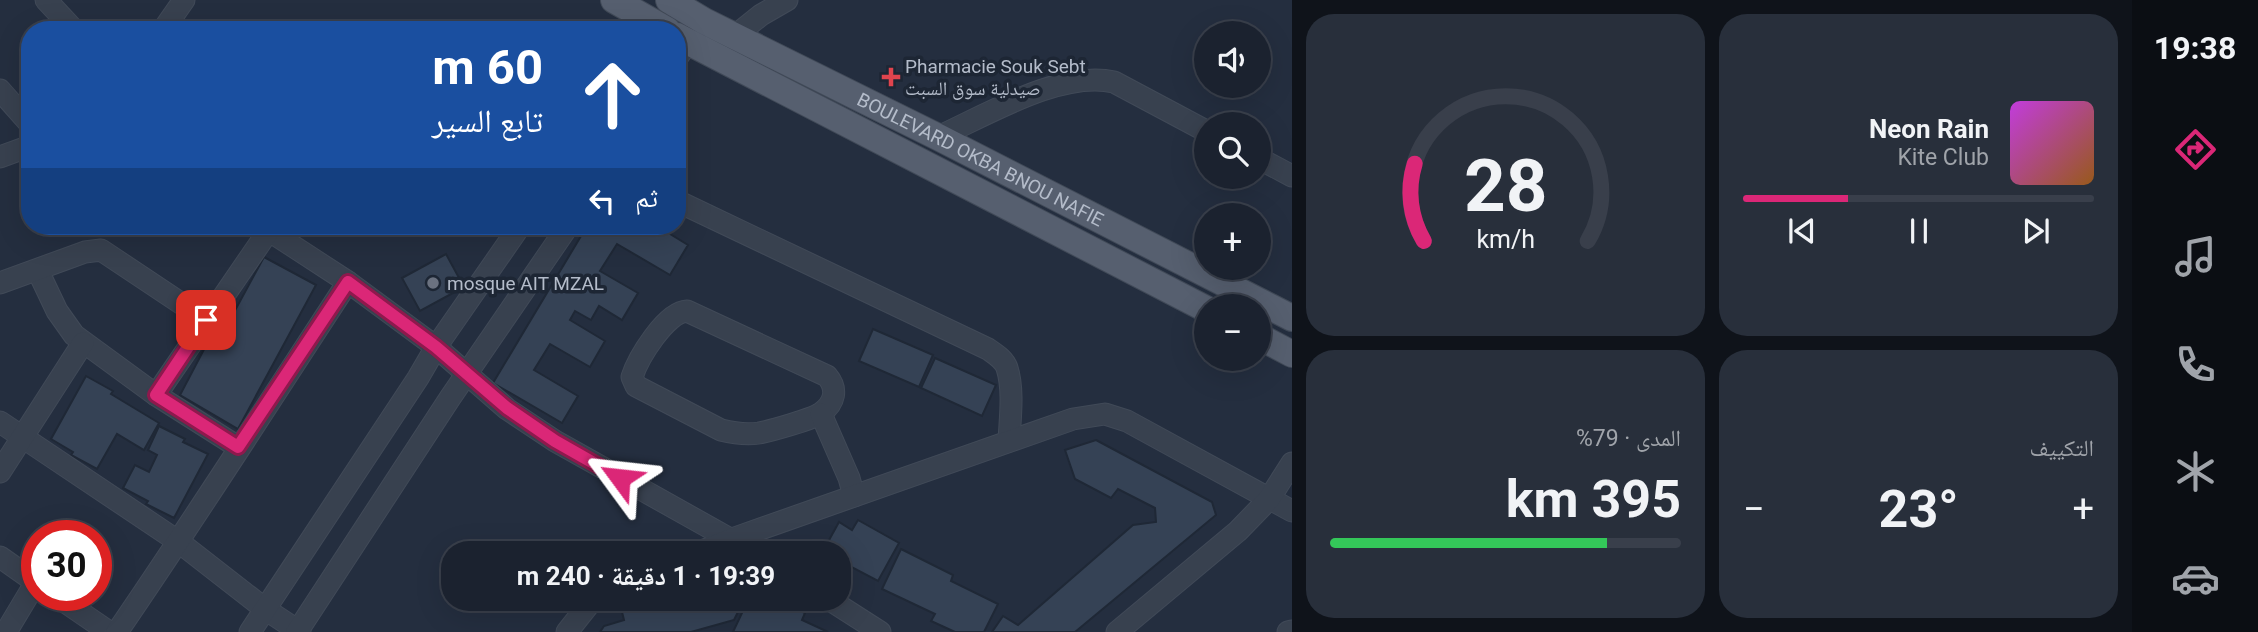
<!DOCTYPE html>
<html lang="ar">
<meta charset="utf-8">
<style>
:root{--surface:#1b222f;--page:#282f3b;--text:#f1f3f6;--muted:#a0a4aa;--line:#393f4b;--accent:#db2777}
body{margin:0;font-family:Roboto,"Noto Naskh Arabic",sans-serif;background:var(--page);color:var(--text);direction:rtl;height:100vh;display:flex;flex-direction:column;font-size:26px;white-space:nowrap}
*{box-sizing:border-box;margin:0}
p{font-size:23px;color:var(--muted)}
.icon{flex:none;width:38px;height:38px;fill:none;stroke:currentColor;stroke-width:2;stroke-linecap:round;stroke-linejoin:round}
.map{position:relative;flex:1;overflow:hidden;direction:ltr}
.drawer{display:flex;flex-direction:column;gap:14px;padding:14px;background:#0f131a;width:840px}
.drawer>*{flex:none}
.top-card{position:absolute;left:21px;top:21px;width:665px;height:214px;border-radius:28px;box-shadow:0 7px 28px #0002,0 0 0 2px var(--line);direction:rtl;background:#1a4fa0;color:#fff;overflow:hidden}
.controls{position:absolute;left:1194px;top:21px;display:grid;gap:14px}
.controls a{display:grid;place-items:center;width:77px;height:77px;border-radius:50%;background:var(--surface);box-shadow:0 7px 28px #0002,0 0 0 2px var(--line);font-size:35px}
.speed{position:absolute;left:21px;top:520px;display:flex;gap:14px;font-size:35px;font-weight:700;text-align:center}
.speed>*{display:grid;place-content:center;width:91px;height:91px;border-radius:50%;background:var(--surface);box-shadow:0 7px 28px #0002,0 0 0 2px var(--line);line-height:1}
.speed .limit{border:10px solid #d22;background:#fff;color:#111}
.pin{position:absolute;display:grid;place-items:center;width:60px;height:60px;color:#fff;margin:-30px;border-radius:14px;box-shadow:0 4px 10px #0006}
.me{position:absolute;width:77px;margin:-38px;rotate:300deg;stroke-linejoin:round;filter:drop-shadow(0 0 5px #0008)}
.turn{display:flex;align-items:center;gap:24px;height:147px;padding:0 28px;font-size:32px}
.turn .icon{width:91px;height:91px;stroke-width:2.5}
.turn b{display:block;font-size:49px;line-height:60px}
.then{display:flex;align-items:center;height:66px;padding:0 28px;background:#0003;gap:14px;font-size:26px}
.big{font-size:52px;font-weight:700;line-height:1.1}
.drawer .card{flex:1;display:flex;flex-direction:column;justify-content:center;gap:10px;min-width:0;padding:0 24px;border-radius:28px;background:var(--page)}
.drawer .dial{align-items:center;gap:0}
.dial svg{height:182px;overflow:visible;fill:none;stroke:var(--line);stroke-width:7;stroke-linecap:round;text-anchor:middle}
.dial text{fill:var(--text);stroke:none}
.song{display:flex;align-items:center;gap:21px}
.cover{width:84px;height:84px;border-radius:10px;background:linear-gradient(135deg,hsl(290 70% 55%),hsl(30 70% 35%))}
.played{height:7px;border-radius:4px;background:linear-gradient(90deg,var(--accent) 30%,var(--line) 30%)}
.keys{display:flex;justify-content:space-around;direction:ltr}
.heat{display:flex;justify-content:space-between;align-items:center;font-size:38px;direction:ltr}
.charge{height:10px;border-radius:5px;background:linear-gradient(90deg,#34c759 79%,var(--line) 0)}
.drawer .tiles{flex:1;display:grid;gap:14px;grid-template-columns:repeat(2,1fr)}
.trip{position:absolute;left:441px;top:541px;width:410px;height:70px;border-radius:28px;background:var(--surface);box-shadow:0 7px 28px #0002,0 0 0 2px var(--line);font-weight:700;line-height:70px;text-align:center;direction:rtl}
main{display:flex;flex:1;min-height:0}
.tabs{display:flex;flex-direction:column;width:126px;justify-content:space-around;align-items:center;background:#0b0e13;color:var(--muted)}
.tabs .icon{width:49px;height:49px}
.tabs .selected{color:var(--accent)}
.tabs b{font-size:32px;color:var(--text)}
.map>svg:first-child{display:block}
.building{fill:#354255;stroke:#1f2836;stroke-width:2}
.lines{fill:none;stroke-linecap:round;stroke-linejoin:round}
.minor-casing{stroke:#414a58;stroke-width:23}
.major-casing{stroke:#414a58;stroke-width:28}
.minor{stroke:#38414f;stroke-width:21}
.major{stroke:#565f6f;stroke-width:26}
.route-casing{stroke:#8e194d;stroke-width:18}
.route{stroke:#db2777;stroke-width:12}
.health-dot{fill:#e0444e;stroke:#1d2634;stroke-width:2.5}
.worship-dot{fill:#6b7280;stroke:#1d2634;stroke-width:2.5}
.labels{text-anchor:middle;stroke-width:7;stroke-linejoin:round;paint-order:stroke}
.poi-label{font-size:19px;fill:#b4bcca;stroke:#1d2634;text-anchor:start}
.street-label{font-size:19px;fill:#b4bcca;stroke:#1d2634}
</style>
<main>
<nav class="tabs">
<b>19:38</b>
<svg class="icon selected" aria-label="directions" viewBox="0 0 24 24"><path d="M12 3l9 9-9 9-9-9zM9 14v-3h6M13 9l2 2-2 2"/></svg>
<svg class="icon" aria-label="music" viewBox="0 0 24 24"><path d="M9 18V5l10-2v13"/><circle cx="6" cy="18" r="3"/><circle cx="16" cy="16" r="3"/></svg>
<svg class="icon" aria-label="phone" viewBox="0 0 24 24"><path d="M5 4h4l2 5-3 2q2 4 5 5l2-3 5 2v4C11 20 4 13 5 4z"/></svg>
<svg class="icon" aria-label="climate" viewBox="0 0 24 24"><path d="M12 3v18M4 7l16 10M4 17L20 7"/></svg>
<svg class="icon" aria-label="car" viewBox="0 0 24 24"><path d="M5 17H2v-5l4-1 3-4h7l3 4 3 1v5h-3M9 17h6M6 11h13"/><circle cx="7" cy="17" r="2"/><circle cx="17" cy="17" r="2"/></svg>
</nav>
<section class="drawer">
<div class="tiles">
<div class="card">
<div class="song"><i class="cover"></i><div><b>Neon Rain</b><p>Kite Club</p></div></div>
<div class="played"></div>
<div class="keys"><svg class="icon" aria-label="previous" viewBox="0 0 24 24"><path d="M18 5L8 12l10 7zM5 5v14"/></svg><svg class="icon" aria-label="pause" viewBox="0 0 24 24"><path d="M8 5v14M16 5v14"/></svg><svg class="icon" aria-label="next" viewBox="0 0 24 24"><path d="M6 5l10 7-10 7zM19 5v14"/></svg></div>
</div>
<div class="card dial"><svg viewBox="0 0 100 80">
<path d="M14 69A42 42 0 1 1 86 69"/>
<path d="M14 69A42 42 0 0 1 10 35" stroke="#db2777"/>
<text x="50" y="56" font-size="32" font-weight="700">28</text>
<text x="50" y="72" font-size="11">km/h</text>
</svg></div>
<div class="card"><p>التكييف</p>
<div class="heat"><a>−</a><b class="big">23°</b><a>+</a></div>
</div>
<div class="card"><p>المدى · 79%</p><b class="big">395 km</b><div class="charge"></div></div>
</div>
</section>
<div class="map">
<svg width="1292" height="632" viewBox="0 0 1292 632">
<rect width="100%" height="100%" fill="#242e3f"/>
<g class="building">
<polygon points="156,226 175,226 169,235"/>
<polygon points="587,226 657,226 688,245 670,275 617,244 600,271 638,293 622,320 599,306 591,320 575,311 570,320 605,341 590,367 550,344 534,370 578,396 562,423 493,383"/>
<polygon points="446,254 464,287 420,311 402,278"/>
<polygon points="264,257 316,285 238,429 180,395 211,336 219,340"/>
<polygon points="873,329 933,355 919,387 859,361"/>
<polygon points="935,358 996,385 982,416 921,388"/>
<polygon points="86,376 113,391 111,394 159,423 144,450 117,434 97,469 71,455 73,452 51,439"/>
<polygon points="159,426 185,439 183,442 208,454 174,518 146,504 148,501 123,488 135,465 149,472 157,455 148,450"/>
<polygon points="1096,440 1212,502 1216,515 1075,632 992,632 1003,616 1018,625 1133,525 1156,522 1155,508 1118,489 1111,498 1075,479 1065,450"/>
<polygon points="858,520 899,543 878,581 838,560 838,553 823,551 839,522 852,530"/>
<polygon points="901,549 953,575 951,581 998,604 984,632 955,632 931,621 935,614 882,589"/>
<polygon points="652,598 668,598 675,602 677,598 745,598 734,620 691,632 600,632 604,626 624,620 621,608"/>
<polygon points="749,598 774,598 805,613 802,620 828,632 733,632"/>
</g>
<g class="lines">
<defs>
<g id="minor">
<polyline points="46,0 74,30"/>
<polyline points="163,30 184,0"/>
<polyline points="736,35 761,15 787,0"/>
<polyline points="677,58 696,31"/>
<polyline points="0,90 30,124"/>
<path d="M938,137C987,115 1060,70 1114,82L1206,131"/>
<polyline points="0,157 30,146"/>
<polyline points="1258,158 1292,176"/>
<path d="M677,201L988,349C995,354 1004,359 1007,368C1014,390 1010,419 1009,441"/>
<polyline points="262,226 348,282 436,347 507,409 555,441 755,553"/>
<polyline points="38,271 57,311 74,335 156,395 238,447"/>
<polyline points="0,283 85,252 101,250 206,320"/>
<path d="M687,311L827,376C838,389 835,403 821,413C813,419 770,431 759,433C746,435 733,433 721,430L636,386L632,377C638,358 666,312 687,311Z"/>
<polyline points="156,395 269,230"/>
<polyline points="821,414 849,478 854,496"/>
<polyline points="0,422 179,542 265,609 300,632"/>
<polyline points="0,472 83,343"/>
<polyline points="697,553 732,539 1073,419 1105,414 1127,421 1292,511"/>
<polyline points="0,557 37,583"/>
<polyline points="55,595 109,632"/>
<polyline points="827,598 880,632"/>
<polyline points="6,632 36,582"/>
<path d="M117,632C196,517 271,399 348,282"/>
<polyline points="250,632 418,378 436,347 520,226"/>
<polyline points="297,632 450,398 568,226"/>
<polyline points="567,632 594,598"/>
<polyline points="1117,632 1238,531 1269,499 1292,463"/>
<polyline points="1288,632 1292,631"/>
</g>
<g id="major">
<polyline points="614,0 667,30"/>
<path id="s1" d="M669,0L704,21L938,137L1292,318"/>
<polyline points="677,36 1206,309"/>
<polyline points="1258,336 1292,354"/>
</g>
</defs>
<use href="#minor" class="minor-casing"/>
<use href="#major" class="major-casing"/>
<use href="#minor" class="minor"/>
<use href="#major" class="major"/>
</g>
<g class="lines">
<defs>
<polyline id="route" points="206,320 156,395 238,447 348,282 436,347 507,408 555,441 620,478"/>
</defs>
<use href="#route" class="route-casing"/>
<use href="#route" class="route"/>
</g>
<path class="health-dot" d="M887.5 66.5h7v7h7v7h-7v7h-7v-7h-7v-7h7z"/>
<circle class="worship-dot" cx="433" cy="283" r="7"/>
<g class="labels">
<g class="poi-label">
<text x="905" y="73">Pharmacie Souk Sebt<tspan x="905" dy="22">صيدلية سوق السبت</tspan></text>
<text x="447" y="290">mosque AIT MZAL</text>
</g>
<g class="street-label">
<text dy="7" stroke="none"><textPath href="#s1" startOffset="350">BOULEVARD OKBA BNOU NAFIE</textPath></text>
</g>
</g>
</svg>
<div class="controls">
<a><svg class="icon" aria-label="sound" viewBox="0 0 24 24"><path d="M4 9h4l5-4v14l-5-4H4zM17 9q2 3 0 6"/></svg></a>
<a><svg class="icon" aria-label="search" viewBox="0 0 24 24"><circle cx="10" cy="10" r="6"/><path d="M15 15l6 6"/></svg></a>
<a>+</a>
<a>−</a>
</div>
<div class="speed"><div class="limit">30</div></div>
<div class="pin" style="left:206px;top:320px;background:#d93025"><svg class="icon" aria-label="arrive" viewBox="0 0 24 24"><path d="M6 21V4h12l-3 4 3 4H6"/></svg></div>
<svg class="me" style="left:620px;top:478px" viewBox="-20 -20 40 40"><path d="M0-17L14 15 0 8-14 15z" fill="#db2777" stroke="#fff" stroke-width="4"/></svg>
<div class="trip">19:39 · 1 دقيقة · 240 m</div>
<div class="top-card">
<div class="turn"><svg class="icon" aria-label="ahead" viewBox="0 0 24 24"><path d="M12 20V5M6 11l6-6 6 6"/></svg><div><b>60 m</b>تابع السير</div></div>
<div class="then">ثم<svg class="icon" aria-label="left" viewBox="0 0 24 24"><path d="M17 20v-9H6M10 6l-5 5 5 5"/></svg></div>
</div>
</div>
</main>
